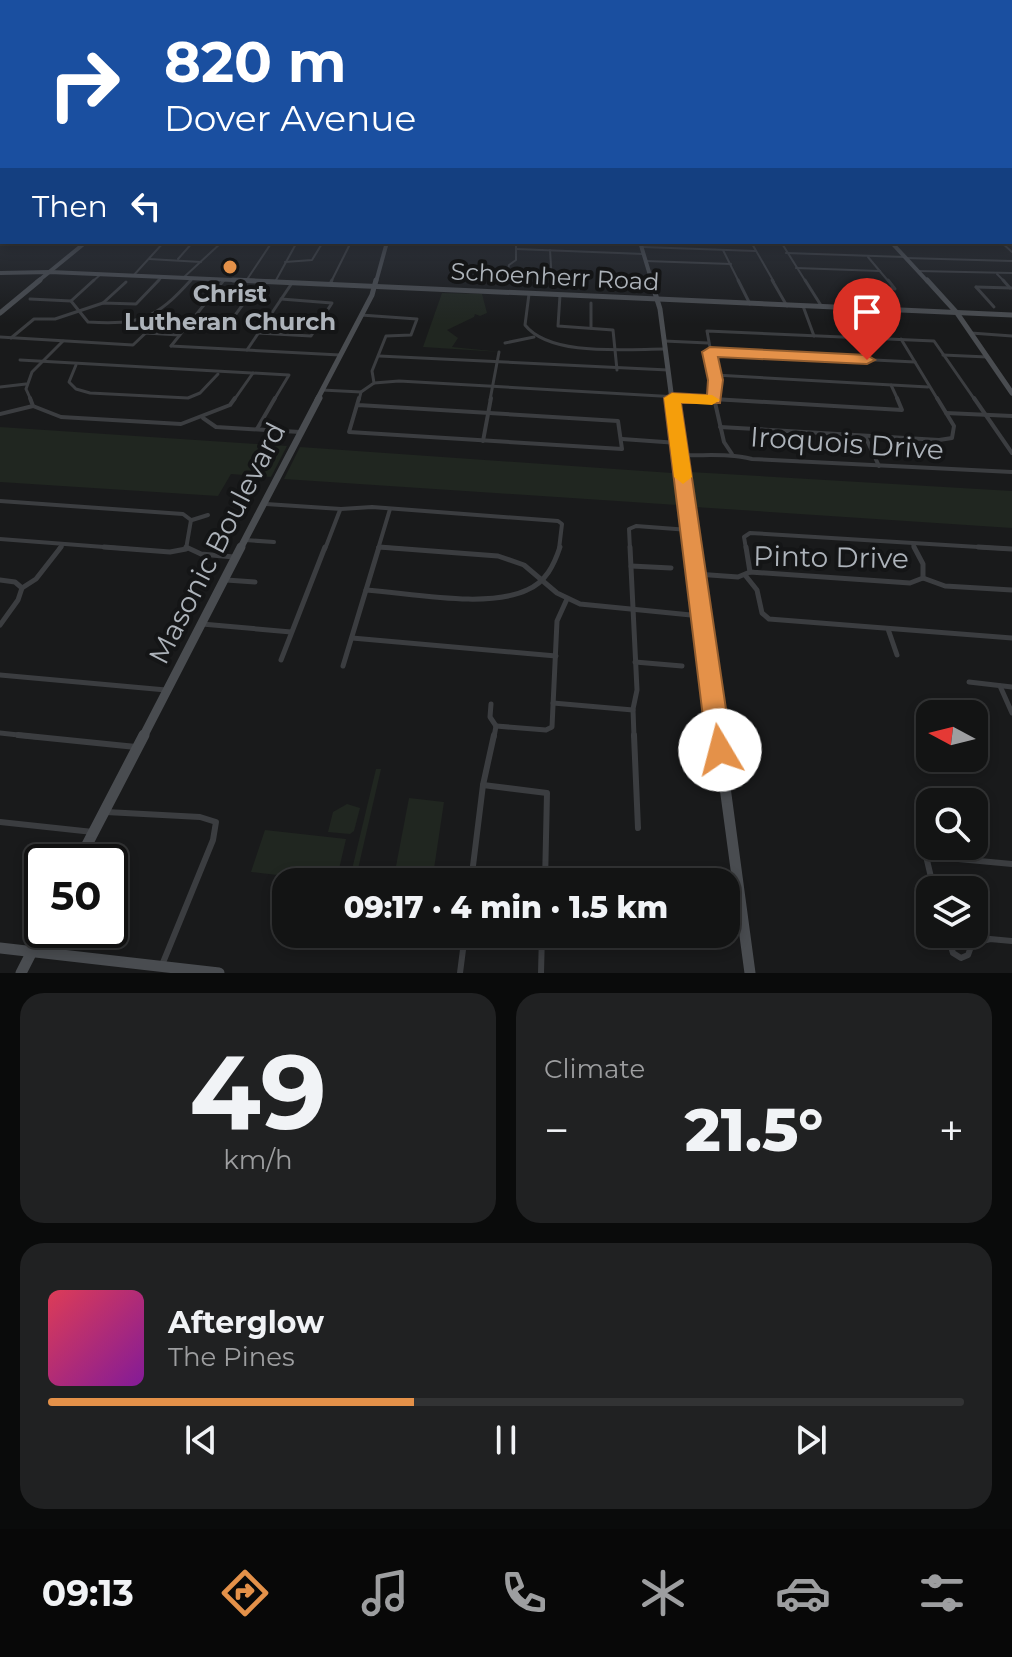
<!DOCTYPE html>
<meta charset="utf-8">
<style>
:root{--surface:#131414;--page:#202122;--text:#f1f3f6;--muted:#9d9ea0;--line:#323334;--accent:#e49149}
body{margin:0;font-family:Montserrat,sans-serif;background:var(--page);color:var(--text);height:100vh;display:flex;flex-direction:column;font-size:30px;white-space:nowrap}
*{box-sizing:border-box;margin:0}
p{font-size:26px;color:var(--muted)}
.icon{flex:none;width:44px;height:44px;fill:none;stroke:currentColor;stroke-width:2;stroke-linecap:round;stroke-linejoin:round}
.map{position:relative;height:973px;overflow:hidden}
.side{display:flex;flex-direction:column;gap:20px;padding:20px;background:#0a0b0b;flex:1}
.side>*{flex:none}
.top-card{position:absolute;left:0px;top:0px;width:1012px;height:244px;box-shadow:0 4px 12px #0003,0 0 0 2px var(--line);background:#1a4fa0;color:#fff;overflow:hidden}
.needle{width:52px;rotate:277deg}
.buttons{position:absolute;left:916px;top:700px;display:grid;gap:16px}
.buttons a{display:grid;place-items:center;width:72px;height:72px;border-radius:16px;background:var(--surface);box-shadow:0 4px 12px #0003,0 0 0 2px var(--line);font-size:40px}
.speed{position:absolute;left:24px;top:844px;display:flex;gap:16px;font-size:40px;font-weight:700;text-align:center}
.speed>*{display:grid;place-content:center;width:104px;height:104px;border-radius:50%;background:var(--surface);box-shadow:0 4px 12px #0003,0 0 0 2px var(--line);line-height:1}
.speed .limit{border:4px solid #111;border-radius:12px;background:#fff;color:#111}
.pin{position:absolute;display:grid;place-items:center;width:68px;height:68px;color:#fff;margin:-82px -34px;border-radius:50% 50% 50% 0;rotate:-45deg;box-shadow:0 0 8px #0007}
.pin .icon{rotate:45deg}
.me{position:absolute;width:88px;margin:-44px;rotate:352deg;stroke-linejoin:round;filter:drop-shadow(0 0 6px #0008)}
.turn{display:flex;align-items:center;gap:28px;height:168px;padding:0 32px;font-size:36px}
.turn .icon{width:104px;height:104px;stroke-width:2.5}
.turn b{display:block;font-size:56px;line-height:68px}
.then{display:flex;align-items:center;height:76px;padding:0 32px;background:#0003;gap:16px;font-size:30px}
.big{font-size:60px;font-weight:800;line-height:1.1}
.side .card{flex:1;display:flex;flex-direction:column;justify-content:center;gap:12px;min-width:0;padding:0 28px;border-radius:24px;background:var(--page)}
.side .dial{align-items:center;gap:0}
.dial b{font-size:104px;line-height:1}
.song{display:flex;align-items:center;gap:24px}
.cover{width:96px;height:96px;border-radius:12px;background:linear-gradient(135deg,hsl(350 70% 55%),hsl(290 70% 35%))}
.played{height:8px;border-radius:4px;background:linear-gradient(90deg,var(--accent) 40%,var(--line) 40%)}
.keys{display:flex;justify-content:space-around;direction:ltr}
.heat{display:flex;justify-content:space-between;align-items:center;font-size:44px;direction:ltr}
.side .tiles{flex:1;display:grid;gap:20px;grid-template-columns:1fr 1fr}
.card:last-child{grid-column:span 2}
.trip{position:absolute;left:272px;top:868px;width:468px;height:80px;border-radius:24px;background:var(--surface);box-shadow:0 4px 12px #0003,0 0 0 2px var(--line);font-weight:800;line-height:80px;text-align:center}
.dock{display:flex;height:128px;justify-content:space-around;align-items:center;background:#080808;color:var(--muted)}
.dock .icon{width:56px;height:56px}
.dock .active{color:var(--accent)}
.dock b{font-size:36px;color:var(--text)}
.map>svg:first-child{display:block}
.green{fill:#202620}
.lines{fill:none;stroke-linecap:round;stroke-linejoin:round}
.street-far4{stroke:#3b3d40;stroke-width:2}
.street-far3{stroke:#3b3d40;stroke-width:3}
.street-far2{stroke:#3b3d40;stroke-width:4}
.street-far1{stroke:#3b3d40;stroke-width:5}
.street{stroke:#3b3d40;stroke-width:6}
.secondary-far4{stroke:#494c50;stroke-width:4}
.secondary-far3{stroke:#494c50;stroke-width:5}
.secondary-far2{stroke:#494c50;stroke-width:7}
.secondary-far1{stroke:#494c50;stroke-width:9}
.secondary{stroke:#494c50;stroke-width:11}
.route{fill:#e49149;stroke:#945e2f;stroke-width:2}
.slow{fill:#f59e0b}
.poi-dot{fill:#e49149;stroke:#141516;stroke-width:3}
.labels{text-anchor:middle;stroke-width:8;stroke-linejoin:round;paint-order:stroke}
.far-street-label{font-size:24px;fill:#adb3ba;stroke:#141516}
.far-poi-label{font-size:24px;font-weight:bold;fill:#adb3ba;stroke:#141516}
.street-label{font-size:28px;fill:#adb3ba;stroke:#141516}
</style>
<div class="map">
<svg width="1012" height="973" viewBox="0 0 1012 973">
<rect width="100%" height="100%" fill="#191a1b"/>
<g class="green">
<polygon points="442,293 482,294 487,313 480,316 475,314 474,317 447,330 458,338 452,347 501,352 423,347"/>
<polygon points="0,428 0,427 287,446 271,477 231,474 218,496 0,482"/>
<polygon points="300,447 672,473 677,505 284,479"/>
<polygon points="690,472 1012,491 1012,528 695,507"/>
<polygon points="376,769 381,769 355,882 349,882"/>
<polygon points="409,798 444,802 432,882 393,882"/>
<polygon points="347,804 360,808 354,831 350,834 328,832 333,812"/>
<polygon points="265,830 346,839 336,882 251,872"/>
</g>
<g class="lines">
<g class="street-far4">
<polyline points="516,242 516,260 509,265 506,277 511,279 552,282 550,250"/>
<polyline points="751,242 774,282"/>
<polyline points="781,242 806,282"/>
<polyline points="922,242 1004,245"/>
<polyline points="1001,242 1012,252"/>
<polyline points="642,247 756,251"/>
<polyline points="516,249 644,254"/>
<polyline points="723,250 739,282"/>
<polyline points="786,253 905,257"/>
<polyline points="868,257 889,282"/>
<polyline points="906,258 1012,261"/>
<polyline points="149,259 201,262"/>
<polyline points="178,259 193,242"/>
<polyline points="646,261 731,264"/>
<polyline points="285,262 312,260 323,242"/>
<polyline points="796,268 880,271"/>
<polyline points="918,271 1012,273"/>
<polyline points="997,274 1005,282"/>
<polyline points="133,276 164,242"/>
<polyline points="183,278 222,242"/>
<polyline points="246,281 272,242"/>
<polyline points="92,282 101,274"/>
<polyline points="157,282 162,277"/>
<polyline points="189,282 193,278"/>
<polyline points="275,282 297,242"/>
<polyline points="331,282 351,242"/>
</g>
<g class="street-far3">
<polyline points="527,280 552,280"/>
<polyline points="738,280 750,304"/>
<polyline points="772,280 787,306"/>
<polyline points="805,280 822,307"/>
<polyline points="1003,280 1010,288"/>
<polyline points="330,284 332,280"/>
<polyline points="884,287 895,289 888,280"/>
<polyline points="976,287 1012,288"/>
<polyline points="976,287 994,307"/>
<path d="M529,294L525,325C550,357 627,349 665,349"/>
<polyline points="560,295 558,326 613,330 617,370"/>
<path d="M30,299L71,301L88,322C140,325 156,319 191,280"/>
<polyline points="71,301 94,280"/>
<polyline points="103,303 126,282"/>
<polyline points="591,303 591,328"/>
<polyline points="803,306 814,336"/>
<polyline points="270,316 290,317"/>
<polyline points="185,328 225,329 260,281"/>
<polyline points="146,333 179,335"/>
<polyline points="258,333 311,336 332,303 281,299"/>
<polyline points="971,333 1012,336"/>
<polyline points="0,337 133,345 152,327 150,319"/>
<polyline points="11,338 34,319 55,319 103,303 136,304 159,280"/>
<polyline points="901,339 938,400"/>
<polyline points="664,341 708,343"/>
<polyline points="505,343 534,337"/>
<polyline points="171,346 340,355"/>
<polyline points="171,346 224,280"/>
<polyline points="247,350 292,283"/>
<polyline points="710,352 915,362"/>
<polyline points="943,355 987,357"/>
<polyline points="379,356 668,370"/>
<polyline points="20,360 289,375 274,400"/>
<polyline points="76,365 69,382 76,389 90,393 188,398 200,393 218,374"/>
<polyline points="715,375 928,387"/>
<polyline points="374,383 399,381 730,400"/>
<polyline points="891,385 898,400"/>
<polyline points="0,387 26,384"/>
<polyline points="322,390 361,392"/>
<polyline points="31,400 26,389 32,372 63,341"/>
<polyline points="234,400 253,373"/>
<polyline points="359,400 361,392 374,383 372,371 386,336 411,335 417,319 361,315"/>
<polyline points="490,400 499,352"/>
<polyline points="714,400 716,380 707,331 934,341 975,400"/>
</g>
<g class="street-far2">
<polyline points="30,398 33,406 61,417 181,424 230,405 235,398"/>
<polyline points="696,398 902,410 897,398"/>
<polyline points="714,398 724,442 732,454"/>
<polyline points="974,398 1012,453"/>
<polyline points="358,405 618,421 622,449 349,432 359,398"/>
<polyline points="946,413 1012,416"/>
<polyline points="0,414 33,406"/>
<polyline points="203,418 216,427 300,432"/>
<polyline points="720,427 939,440 952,438 954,426 937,398"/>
<polyline points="257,429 275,398"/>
<polyline points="865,436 879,466"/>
<polyline points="622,439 678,443"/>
<polyline points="483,441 491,398"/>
<path d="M680,455C705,456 729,453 752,459L1012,472"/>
<polyline points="0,501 183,514 191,520 186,549"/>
<polyline points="266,504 341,509 372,507 558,521 562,524 559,549"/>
<polyline points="192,520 208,515"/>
<polyline points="0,539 130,549"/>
<polyline points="245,540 274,542"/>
<polyline points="913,544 915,549"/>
<polyline points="379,547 405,549"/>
<polyline points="59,549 63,544"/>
<polyline points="325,549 340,510"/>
<polyline points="378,549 390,509"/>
<polyline points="630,549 629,529 636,526 689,530"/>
<polyline points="746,549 744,537 750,533 1011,549"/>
</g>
<g class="street-far1">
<polyline points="104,547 170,552 186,549"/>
<polyline points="186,547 201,554 234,557"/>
<polyline points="379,547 498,556 524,565 557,593 580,604 701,616"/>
<polyline points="630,547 637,690 633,709 634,737"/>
<polyline points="746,547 750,572"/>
<polyline points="914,547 923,564 923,578"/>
<polyline points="978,547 1012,549"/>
<polyline points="631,566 671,568"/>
<polyline points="696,574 738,577 750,572 910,583 923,578"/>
<polyline points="745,575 757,590 762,613 769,619 1012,638"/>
<polyline points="923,578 945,586 1012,590"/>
<polyline points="0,580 15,582 22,588"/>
<polyline points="226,580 255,582"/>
<path d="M366,590C410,593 487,609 527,590C546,582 554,565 560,547"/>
<polyline points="202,624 291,632"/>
<polyline points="0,625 18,600 22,588 36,579 61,547"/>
<polyline points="888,629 897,655"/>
<polyline points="352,638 556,656"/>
<polyline points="281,660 325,547"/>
<polyline points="635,662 682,666"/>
<polyline points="343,666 379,547"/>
<polyline points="0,675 166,690"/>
<polyline points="969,682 1012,687"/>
<polyline points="1000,686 1012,713"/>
<polyline points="553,703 633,710"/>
<polyline points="491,704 490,717 496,726"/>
<polyline points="496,726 546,730 552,727 557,621 567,599"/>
<polyline points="0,733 37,737"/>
<polyline points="494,737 496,726"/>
</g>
<g class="street">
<polyline points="18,735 136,747"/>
<polyline points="634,735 638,828"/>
<polyline points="483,785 547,793 545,882"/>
<polyline points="106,812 200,817 216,822 213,840 162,965"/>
<polyline points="0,822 93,832"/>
<polyline points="471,882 483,785 494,735"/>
<polyline points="934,890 926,856 1012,864"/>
<polyline points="947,934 953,953 961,958 968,955 972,944"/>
<polyline points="952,934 972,944 990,939 1012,941"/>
<polyline points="460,973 465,934"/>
<polyline points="541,973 542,934"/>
</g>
<g class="secondary-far4">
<polyline points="640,242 652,282"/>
<polyline points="891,242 928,282"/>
<polyline points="0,273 50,272 278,282"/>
<polyline points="37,282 86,242"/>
<polyline points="376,282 387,242"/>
</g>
<g class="secondary-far3">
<polyline points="233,280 1012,315"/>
<polyline points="651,280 660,309 672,400"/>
<polyline points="927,280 957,313 1012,393"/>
<polyline points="0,313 40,280"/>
<polyline points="317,400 372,295 376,280"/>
</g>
<g class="secondary-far2">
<polyline points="672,398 693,549"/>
<polyline points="240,549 319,398"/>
</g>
<g class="secondary-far1">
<polyline points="692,547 718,737"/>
<polyline points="143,737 241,547"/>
</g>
<g class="secondary">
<polyline points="718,735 750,973"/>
<polyline points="78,862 144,735"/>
<polyline points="0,948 219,973"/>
<polyline points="21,973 43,930"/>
</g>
</g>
<linearGradient id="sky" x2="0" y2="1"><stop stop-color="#0e0e0f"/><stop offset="0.58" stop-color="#383e4a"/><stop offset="1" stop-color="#383e4a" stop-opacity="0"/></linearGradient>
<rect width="1012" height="324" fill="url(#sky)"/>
<polygon class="route" points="710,347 867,355 875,360 867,364 718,357 723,380 720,403 681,403 732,750 729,759 720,762 711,759 707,750 664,398 672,393 707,395 708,380 702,352"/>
<polygon class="slow" points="672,393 712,395 720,400 712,405 681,403 692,477 683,484 674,477 664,398"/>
<circle class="poi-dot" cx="230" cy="267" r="8"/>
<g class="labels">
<g class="far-street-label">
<text transform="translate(555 277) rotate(3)" y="8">Schoenherr Road</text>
</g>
<g class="far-poi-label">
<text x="230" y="302">Christ<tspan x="230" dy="28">Lutheran Church</tspan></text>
</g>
<g class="street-label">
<text transform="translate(847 443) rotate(4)" y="10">Iroquois Drive</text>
<text transform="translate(217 543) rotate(-63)" y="10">Masonic Boulevard</text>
<text transform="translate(831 557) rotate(1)" y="10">Pinto Drive</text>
</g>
</g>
</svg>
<div class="buttons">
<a><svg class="needle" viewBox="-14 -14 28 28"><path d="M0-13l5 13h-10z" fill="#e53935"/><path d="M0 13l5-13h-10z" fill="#9d9ea0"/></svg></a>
<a><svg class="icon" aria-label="search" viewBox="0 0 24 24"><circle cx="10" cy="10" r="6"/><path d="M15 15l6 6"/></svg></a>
<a><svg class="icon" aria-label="layers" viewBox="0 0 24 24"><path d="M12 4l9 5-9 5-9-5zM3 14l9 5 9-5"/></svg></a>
</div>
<div class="speed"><div class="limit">50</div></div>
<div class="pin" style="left:867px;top:360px;background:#d93025"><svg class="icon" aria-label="arrive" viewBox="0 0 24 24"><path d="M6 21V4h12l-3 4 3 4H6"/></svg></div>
<svg class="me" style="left:720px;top:750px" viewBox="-20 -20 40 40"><circle r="19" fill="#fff"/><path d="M0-13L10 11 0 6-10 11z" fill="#e49149"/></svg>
<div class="trip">09:17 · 4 min · 1.5 km</div>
<div class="top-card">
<div class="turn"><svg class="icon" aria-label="right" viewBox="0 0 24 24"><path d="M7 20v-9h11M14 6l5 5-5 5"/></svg><div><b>820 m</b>Dover Avenue</div></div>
<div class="then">Then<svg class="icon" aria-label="left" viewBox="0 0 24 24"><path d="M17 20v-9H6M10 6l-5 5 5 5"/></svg></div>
</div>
</div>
<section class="side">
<div class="tiles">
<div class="card dial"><b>49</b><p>km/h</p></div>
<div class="card"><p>Climate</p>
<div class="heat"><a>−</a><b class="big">21.5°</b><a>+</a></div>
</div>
<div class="card">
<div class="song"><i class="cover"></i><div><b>Afterglow</b><p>The Pines</p></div></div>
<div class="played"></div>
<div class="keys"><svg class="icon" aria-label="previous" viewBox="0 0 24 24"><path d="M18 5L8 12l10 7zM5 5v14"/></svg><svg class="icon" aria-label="pause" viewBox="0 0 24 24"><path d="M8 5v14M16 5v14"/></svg><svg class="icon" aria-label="next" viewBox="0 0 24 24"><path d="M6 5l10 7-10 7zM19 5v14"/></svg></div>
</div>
</div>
</section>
<nav class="dock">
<b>09:13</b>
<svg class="icon active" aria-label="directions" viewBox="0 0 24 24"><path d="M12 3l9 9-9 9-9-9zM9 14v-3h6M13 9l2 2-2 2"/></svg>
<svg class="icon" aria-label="music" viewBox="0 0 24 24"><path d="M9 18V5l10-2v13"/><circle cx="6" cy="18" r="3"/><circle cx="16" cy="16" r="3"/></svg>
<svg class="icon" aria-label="phone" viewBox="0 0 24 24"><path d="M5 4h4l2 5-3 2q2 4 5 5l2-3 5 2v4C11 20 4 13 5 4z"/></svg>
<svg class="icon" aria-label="climate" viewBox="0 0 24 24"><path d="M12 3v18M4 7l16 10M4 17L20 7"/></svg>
<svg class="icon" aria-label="car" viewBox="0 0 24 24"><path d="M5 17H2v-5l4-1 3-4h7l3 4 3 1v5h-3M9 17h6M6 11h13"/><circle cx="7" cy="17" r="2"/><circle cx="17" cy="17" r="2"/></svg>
<svg class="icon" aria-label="filters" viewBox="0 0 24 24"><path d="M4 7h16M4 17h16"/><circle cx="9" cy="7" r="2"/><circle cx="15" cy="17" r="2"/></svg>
</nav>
